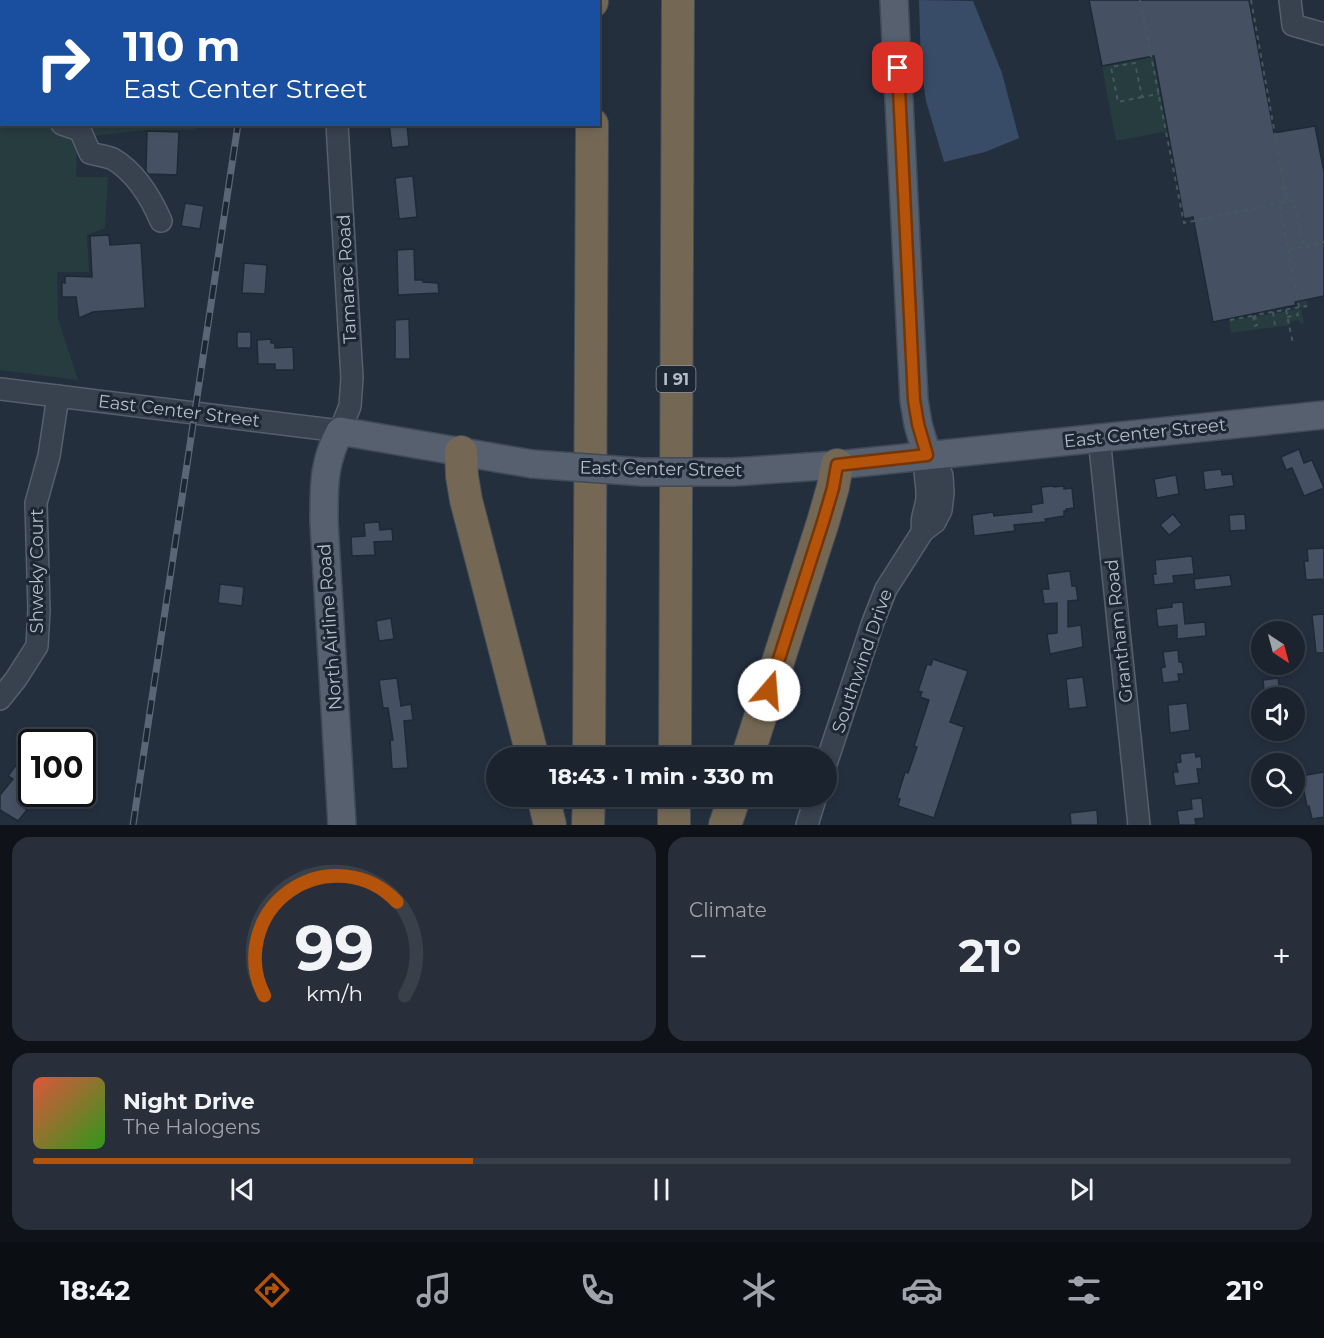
<!DOCTYPE html>
<meta charset="utf-8">
<style>
:root{--surface:#1b232e;--page:#282f3a;--text:#f1f3f6;--muted:#a0a4aa;--line:#39404a;--accent:#b45309}
body{margin:0;font-family:Montserrat,sans-serif;background:var(--page);color:var(--text);height:100vh;display:flex;flex-direction:column;font-size:22px;white-space:nowrap}
*{box-sizing:border-box;margin:0}
p{font-size:20px;color:var(--muted)}
.icon{flex:none;width:33px;height:33px;fill:none;stroke:currentColor;stroke-width:2;stroke-linecap:round;stroke-linejoin:round}
.map{position:relative;height:825px;overflow:hidden}
.drawer{display:flex;flex-direction:column;gap:12px;padding:12px;background:#0f1319;flex:1}
.drawer>*{flex:none}
.top-card{position:absolute;left:0px;top:0px;width:600px;height:126px;box-shadow:0 3px 9px #0003,0 0 0 2px var(--line);background:#1a4fa0;color:#fff;overflow:hidden}
.needle{width:39px;rotate:144deg}
.controls{position:absolute;left:1251px;top:621px;display:grid;gap:12px}
.controls a{display:grid;place-items:center;width:54px;height:54px;border-radius:50%;background:var(--surface);box-shadow:0 3px 9px #0003,0 0 0 2px var(--line);font-size:30px}
.speed{position:absolute;left:18px;top:729px;display:flex;gap:12px;font-size:30px;font-weight:700;text-align:center}
.speed>*{display:grid;place-content:center;width:78px;height:78px;border-radius:50%;background:var(--surface);box-shadow:0 3px 9px #0003,0 0 0 2px var(--line);line-height:1}
.speed .limit{border:3px solid #111;border-radius:9px;background:#fff;color:#111}
.pin{position:absolute;display:grid;place-items:center;width:51px;height:51px;color:#fff;margin:-26px;border-radius:12px;box-shadow:0 3px 9px #0006}
.me{position:absolute;width:66px;margin:-33px;rotate:18deg;stroke-linejoin:round;filter:drop-shadow(0 0 4px #0008)}
.turn{display:flex;align-items:center;gap:21px;height:126px;padding:0 24px;font-size:27px}
.turn .icon{width:78px;height:78px;stroke-width:2.5}
.turn b{display:block;font-size:42px;line-height:51px}
.big{font-size:45px;font-weight:700;line-height:1.1}
.drawer .tile{flex:1;display:flex;flex-direction:column;justify-content:center;gap:9px;min-width:0;padding:0 21px;border-radius:18px;background:var(--page)}
.drawer .dial{align-items:center;gap:0}
.dial svg{height:156px;overflow:visible;fill:none;stroke:var(--line);stroke-width:7;stroke-linecap:round;text-anchor:middle}
.dial text{fill:var(--text);stroke:none}
.song{display:flex;align-items:center;gap:18px}
.cover{width:72px;height:72px;border-radius:9px;background:linear-gradient(135deg,hsl(10 70% 55%),hsl(110 70% 35%))}
.played{height:6px;border-radius:3px;background:linear-gradient(90deg,var(--accent) 35%,var(--line) 35%)}
.keys{display:flex;justify-content:space-around;direction:ltr}
.heat{display:flex;justify-content:space-between;align-items:center;font-size:33px;direction:ltr}
.drawer .tiles{flex:1;display:grid;gap:12px;grid-template-columns:1fr 1fr}
.tile:last-child{grid-column:span 2}
.trip{position:absolute;left:486px;top:747px;width:351px;height:60px;border-radius:30px;background:var(--surface);box-shadow:0 3px 9px #0003,0 0 0 2px var(--line);font-weight:700;line-height:60px;text-align:center}
.tabs{display:flex;height:96px;justify-content:space-around;align-items:center;background:#0b0e12;color:var(--muted)}
.tabs .icon{width:42px;height:42px}
.tabs .selected{color:var(--accent)}
.tabs b{font-size:27px;color:var(--text)}
.map>svg:first-child{display:block}
.green{fill:#263c3f}
.water{fill:#394c67}
.building{fill:#455162;stroke:#1f2835;stroke-width:1.5}
.lines{fill:none;stroke-linecap:round;stroke-linejoin:round}
.minor-casing{stroke:#565f6c;stroke-width:24}
.major-casing{stroke:#414a57;stroke-width:30}
.highway-casing{stroke:#434c59;stroke-width:34}
.path{stroke:#44595c;stroke-width:2;stroke-dasharray:4.5 4.5;stroke-linecap:butt}
.minor{stroke:#38414e;stroke-width:21}
.major{stroke:#56606e;stroke-width:27}
.highway{stroke:#746855;stroke-width:32}
.rail-casing{stroke:#5a6575;stroke-width:7}
.rail{stroke:#1d2633;stroke-width:4.5;stroke-dasharray:14;stroke-linecap:butt}
.major-bridge-casing{stroke:#414a57;stroke-width:30;stroke-linecap:butt}
.major-bridge{stroke:#56606e;stroke-width:27}
.route-casing{stroke:#753606;stroke-width:15}
.route{stroke:#b45309;stroke-width:10}
.labels{text-anchor:middle;stroke-width:6;stroke-linejoin:round;paint-order:stroke}
.shield{fill:#1d2633;stroke:#878f9c;stroke-width:1.5}
.shield-label{font-size:16px;font-weight:bold;fill:#b4bcc9}
.street-label{font-size:18px;fill:#b4bcc9;stroke:#1d2633}
</style>
<div class="map">
<svg width="1324" height="825" viewBox="0 0 1324 825">
<rect width="100%" height="100%" fill="#242f3e"/>
<g class="green">
<polygon points="0,0 235,0 2,2 2,124 202,125 195,130 145,130 77,138 76,177 108,177 105,228 87,235 89,272 57,272 58,319 78,380 0,370"/>
<polygon points="1154,56 1168,131 1116,141 1102,66"/>
<polygon points="1298,257 1308,308 1301,309 1304,323 1300,324 1299,320 1290,322 1290,325 1231,333 1229,321 1301,309 1291,258"/>
</g>
<polygon class="water" points="919,0 973,1 1002,73 1019,138 985,152 944,162 926,101 921,65"/>
<g class="building">
<polygon points="1089,0 1249,0 1274,133 1315,126 1324,172 1324,296 1295,302 1296,305 1213,322 1193,217 1184,219 1154,56 1102,66"/>
<polygon points="389,124 407,124 409,146 392,148"/>
<polygon points="147,131 179,132 177,175 148,174 146,171"/>
<polygon points="413,176 417,217 399,219 395,178"/>
<polygon points="185,203 204,206 200,229 181,226"/>
<polygon points="109,235 110,245 141,243 145,308 93,312 79,318 76,297 62,297 62,282 65,283 65,276 92,277 90,236"/>
<polygon points="414,249 415,280 423,280 423,282 438,283 439,293 398,295 397,250"/>
<polygon points="244,263 267,265 265,294 242,293"/>
<polygon points="409,319 410,359 395,359 395,320"/>
<rect x="237" y="332" width="14" height="16"/>
<polygon points="271,339 271,343 275,343 275,348 293,347 294,370 275,370 275,364 258,364 257,340"/>
<polygon points="1299,449 1304,463 1312,460 1324,488 1304,496 1292,468 1286,470 1281,457"/>
<polygon points="1221,469 1222,475 1232,474 1234,486 1205,490 1203,471"/>
<polygon points="1176,475 1179,494 1157,498 1154,479"/>
<polygon points="1054,486 1054,487 1064,486 1064,489 1072,488 1074,508 1066,509 1067,511 1064,511 1064,516 1045,519 1046,522 1014,525 1015,531 974,536 972,515 993,512 994,516 1032,512 1031,505 1043,503 1041,487"/>
<polygon points="1173,514 1182,525 1169,535 1160,525"/>
<polygon points="1245,514 1246,530 1230,531 1229,515"/>
<polygon points="379,522 380,530 392,529 393,541 374,542 375,555 352,556 351,537 365,536 364,523"/>
<polygon points="1324,548 1324,579 1306,580 1304,561 1308,561 1307,549"/>
<polygon points="1192,556 1194,574 1173,576 1174,583 1154,585 1153,574 1156,574 1155,560"/>
<polygon points="1070,571 1072,586 1076,586 1078,600 1068,601 1068,627 1081,625 1083,647 1050,654 1047,634 1057,633 1057,603 1044,604 1042,589 1049,589 1047,574"/>
<polygon points="1230,575 1232,586 1195,590 1194,579"/>
<polygon points="220,584 244,587 242,606 218,603"/>
<polygon points="1183,602 1185,624 1205,622 1206,636 1177,639 1177,625 1158,627 1156,609 1172,607 1172,603"/>
<polygon points="1324,614 1324,653 1316,653 1312,615"/>
<polygon points="391,618 394,639 379,641 376,621"/>
<polygon points="1178,650 1179,662 1182,662 1184,674 1178,674 1179,681 1163,683 1161,668 1165,667 1163,652"/>
<polygon points="933,659 968,671 950,722 964,727 934,818 898,806 900,799 897,798 905,772 908,773 917,747 914,746 929,700 920,697 922,692 918,691 927,664 931,665"/>
<polygon points="1083,677 1087,707 1069,709 1066,679"/>
<polygon points="397,678 401,706 411,704 413,720 404,721 408,768 392,769 390,740 393,740 388,708 383,708 379,680"/>
<polygon points="1278,678 1281,698 1265,698 1263,680"/>
<polygon points="1187,703 1190,730 1170,733 1168,705"/>
<polygon points="1195,752 1196,757 1201,756 1202,769 1197,769 1199,783 1175,786 1173,772 1178,772 1176,763 1181,762 1180,754"/>
<polygon points="15,766 32,779 32,788 19,804 27,810 18,821 0,810 0,795 13,779 8,776"/>
<polygon points="1324,772 1324,817 1312,819 1309,806 1307,807 1301,776"/>
<polygon points="1202,798 1204,818 1195,819 1196,825 1179,825 1177,811 1192,809 1191,799"/>
<polygon points="1097,810 1098,825 1071,825 1070,813"/>
</g>
<g class="lines">
<defs>
<g id="minor">
<polyline points="324,0 324,2"/>
<polyline points="1290,0 1293,25 1324,34"/>
<polyline points="0,98 2,99"/>
<path d="M62,124L80,130L90,153C97,155 107,156 113,159C135,172 151,198 161,221"/>
<polyline points="0,389 340,431 350,406 352,378 337,124"/>
<polyline points="1099,437 1139,825"/>
<polyline points="0,699 16,679 37,646 39,610 36,503 49,456 58,396"/>
<path d="M826,764L873,622L886,589L923,531L935,522L941,510L943,493L942,476L937,462L927,455C922,470 928,483 927,498C926,510 920,518 923,531"/>
<polyline points="807,825 816,796"/>
</g>
<g id="major">
<polyline points="894,0 914,400 918,424 927,455"/>
<polyline points="733,472 837,465 1324,415"/>
<path d="M342,825L324,522C324,487 323,463 340,431L532,464"/>
</g>
<g id="highway">
<polyline points="592,2 592,0"/>
<polyline points="461,452 462,476 466,500 533,758"/>
<polyline points="589,758 592,124"/>
<polyline points="675,758 678,0"/>
<polyline points="747,758 823,522 833,487 837,465"/>
<polyline points="543,796 550,825"/>
<polyline points="588,825 589,796"/>
<polyline points="674,825 674,796"/>
<polyline points="725,825 735,796"/>
</g>
</defs>
<use href="#minor" class="minor-casing"/>
<use href="#major" class="major-casing"/>
<use href="#highway" class="highway-casing"/>
<g class="path">
<polyline points="1140,0 1184,223 1279,203"/>
<polyline points="1251,0 1287,202"/>
<polyline points="1142,97 1118,102 1111,67 1135,63 1142,97 1159,94"/>
<polyline points="1289,250 1304,247"/>
<polyline points="1299,307 1279,203 1294,200 1304,247 1324,242"/>
<polyline points="1286,310 1293,344"/>
<polyline points="1273,312 1275,326"/>
<polyline points="1253,316 1255,326 1257,325 1255,315 1307,306"/>
<polyline points="1287,317 1298,315 1297,308"/>
<polyline points="1230,320 1252,316"/>
</g>
<use href="#minor" class="minor"/>
<use href="#major" class="major"/>
<use href="#highway" class="highway"/>
<defs>
<g id="rail">
<polyline points="257,2 257,0"/>
<polyline points="133,825 238,124"/>
</g>
</defs>
<use href="#rail" class="rail-casing"/>
<use href="#rail" class="rail"/>
<defs>
<polyline id="major-bridge" points="532,464 643,472 733,472"/>
</defs>
<use href="#major-bridge" class="major-bridge-casing"/>
<use href="#major-bridge" class="major-bridge"/>
</g>
<g class="lines">
<defs>
<polyline id="route" points="769,690 823,522 833,488 837,465 927,455 918,424 914,400 898,68"/>
</defs>
<use href="#route" class="route-casing"/>
<use href="#route" class="route"/>
</g>
<g class="labels">
<rect class="shield" x="656.5" y="366" width="39" height="26" rx="4.5"/>
<g class="shield-label">
<text x="676" y="385">I 91</text>
</g>
<g class="street-label">
<text transform="translate(347 279) rotate(-93)" y="6">Tamarac Road</text>
<text transform="translate(179 411) rotate(7)" y="6">East Center Street</text>
<text transform="translate(1145 433) rotate(-6)" y="6">East Center Street</text>
<text transform="translate(661 469) rotate(1)" y="6">East Center Street</text>
<text transform="translate(37 571) rotate(-90)" y="6">Shweky Court</text>
<text transform="translate(330 627) rotate(-94)" y="6">North Airline Road</text>
<text transform="translate(1119 631) rotate(-96)" y="6">Grantham Road</text>
<text transform="translate(862 661) rotate(-71)" y="6">Southwind Drive</text>
</g>
</g>
</svg>
<div class="controls">
<a><svg class="needle" viewBox="-14 -14 28 28"><path d="M0-13l5 13h-10z" fill="#e53935"/><path d="M0 13l5-13h-10z" fill="#a0a4aa"/></svg></a>
<a><svg class="icon" aria-label="sound" viewBox="0 0 24 24"><path d="M4 9h4l5-4v14l-5-4H4zM17 9q2 3 0 6"/></svg></a>
<a><svg class="icon" aria-label="search" viewBox="0 0 24 24"><circle cx="10" cy="10" r="6"/><path d="M15 15l6 6"/></svg></a>
</div>
<div class="speed"><div class="limit">100</div></div>
<div class="pin" style="left:898px;top:68px;background:#d93025"><svg class="icon" aria-label="arrive" viewBox="0 0 24 24"><path d="M6 21V4h12l-3 4 3 4H6"/></svg></div>
<svg class="me" style="left:769px;top:690px" viewBox="-20 -20 40 40"><circle r="19" fill="#fff"/><path d="M0-13L10 11 0 6-10 11z" fill="#b45309"/></svg>
<div class="trip">18:43 · 1 min · 330 m</div>
<div class="top-card">
<div class="turn"><svg class="icon" aria-label="right" viewBox="0 0 24 24"><path d="M7 20v-9h11M14 6l5 5-5 5"/></svg><div><b>110 m</b>East Center Street</div></div>
</div>
</div>
<section class="drawer">
<div class="tiles">
<div class="tile dial"><svg viewBox="0 0 100 80">
<path d="M14 69A42 42 0 1 1 86 69"/>
<path d="M14 69A42 42 0 0 1 82 21" stroke="#b45309"/>
<text x="50" y="56" font-size="32" font-weight="700">99</text>
<text x="50" y="72" font-size="11">km/h</text>
</svg></div>
<div class="tile"><p>Climate</p>
<div class="heat"><a>−</a><b class="big">21°</b><a>+</a></div>
</div>
<div class="tile">
<div class="song"><i class="cover"></i><div><b>Night Drive</b><p>The Halogens</p></div></div>
<div class="played"></div>
<div class="keys"><svg class="icon" aria-label="previous" viewBox="0 0 24 24"><path d="M18 5L8 12l10 7zM5 5v14"/></svg><svg class="icon" aria-label="pause" viewBox="0 0 24 24"><path d="M8 5v14M16 5v14"/></svg><svg class="icon" aria-label="next" viewBox="0 0 24 24"><path d="M6 5l10 7-10 7zM19 5v14"/></svg></div>
</div>
</div>
</section>
<nav class="tabs">
<b>18:42</b>
<svg class="icon selected" aria-label="directions" viewBox="0 0 24 24"><path d="M12 3l9 9-9 9-9-9zM9 14v-3h6M13 9l2 2-2 2"/></svg>
<svg class="icon" aria-label="music" viewBox="0 0 24 24"><path d="M9 18V5l10-2v13"/><circle cx="6" cy="18" r="3"/><circle cx="16" cy="16" r="3"/></svg>
<svg class="icon" aria-label="phone" viewBox="0 0 24 24"><path d="M5 4h4l2 5-3 2q2 4 5 5l2-3 5 2v4C11 20 4 13 5 4z"/></svg>
<svg class="icon" aria-label="climate" viewBox="0 0 24 24"><path d="M12 3v18M4 7l16 10M4 17L20 7"/></svg>
<svg class="icon" aria-label="car" viewBox="0 0 24 24"><path d="M5 17H2v-5l4-1 3-4h7l3 4 3 1v5h-3M9 17h6M6 11h13"/><circle cx="7" cy="17" r="2"/><circle cx="17" cy="17" r="2"/></svg>
<svg class="icon" aria-label="filters" viewBox="0 0 24 24"><path d="M4 7h16M4 17h16"/><circle cx="9" cy="7" r="2"/><circle cx="15" cy="17" r="2"/></svg>
<b>21°</b>
</nav>
